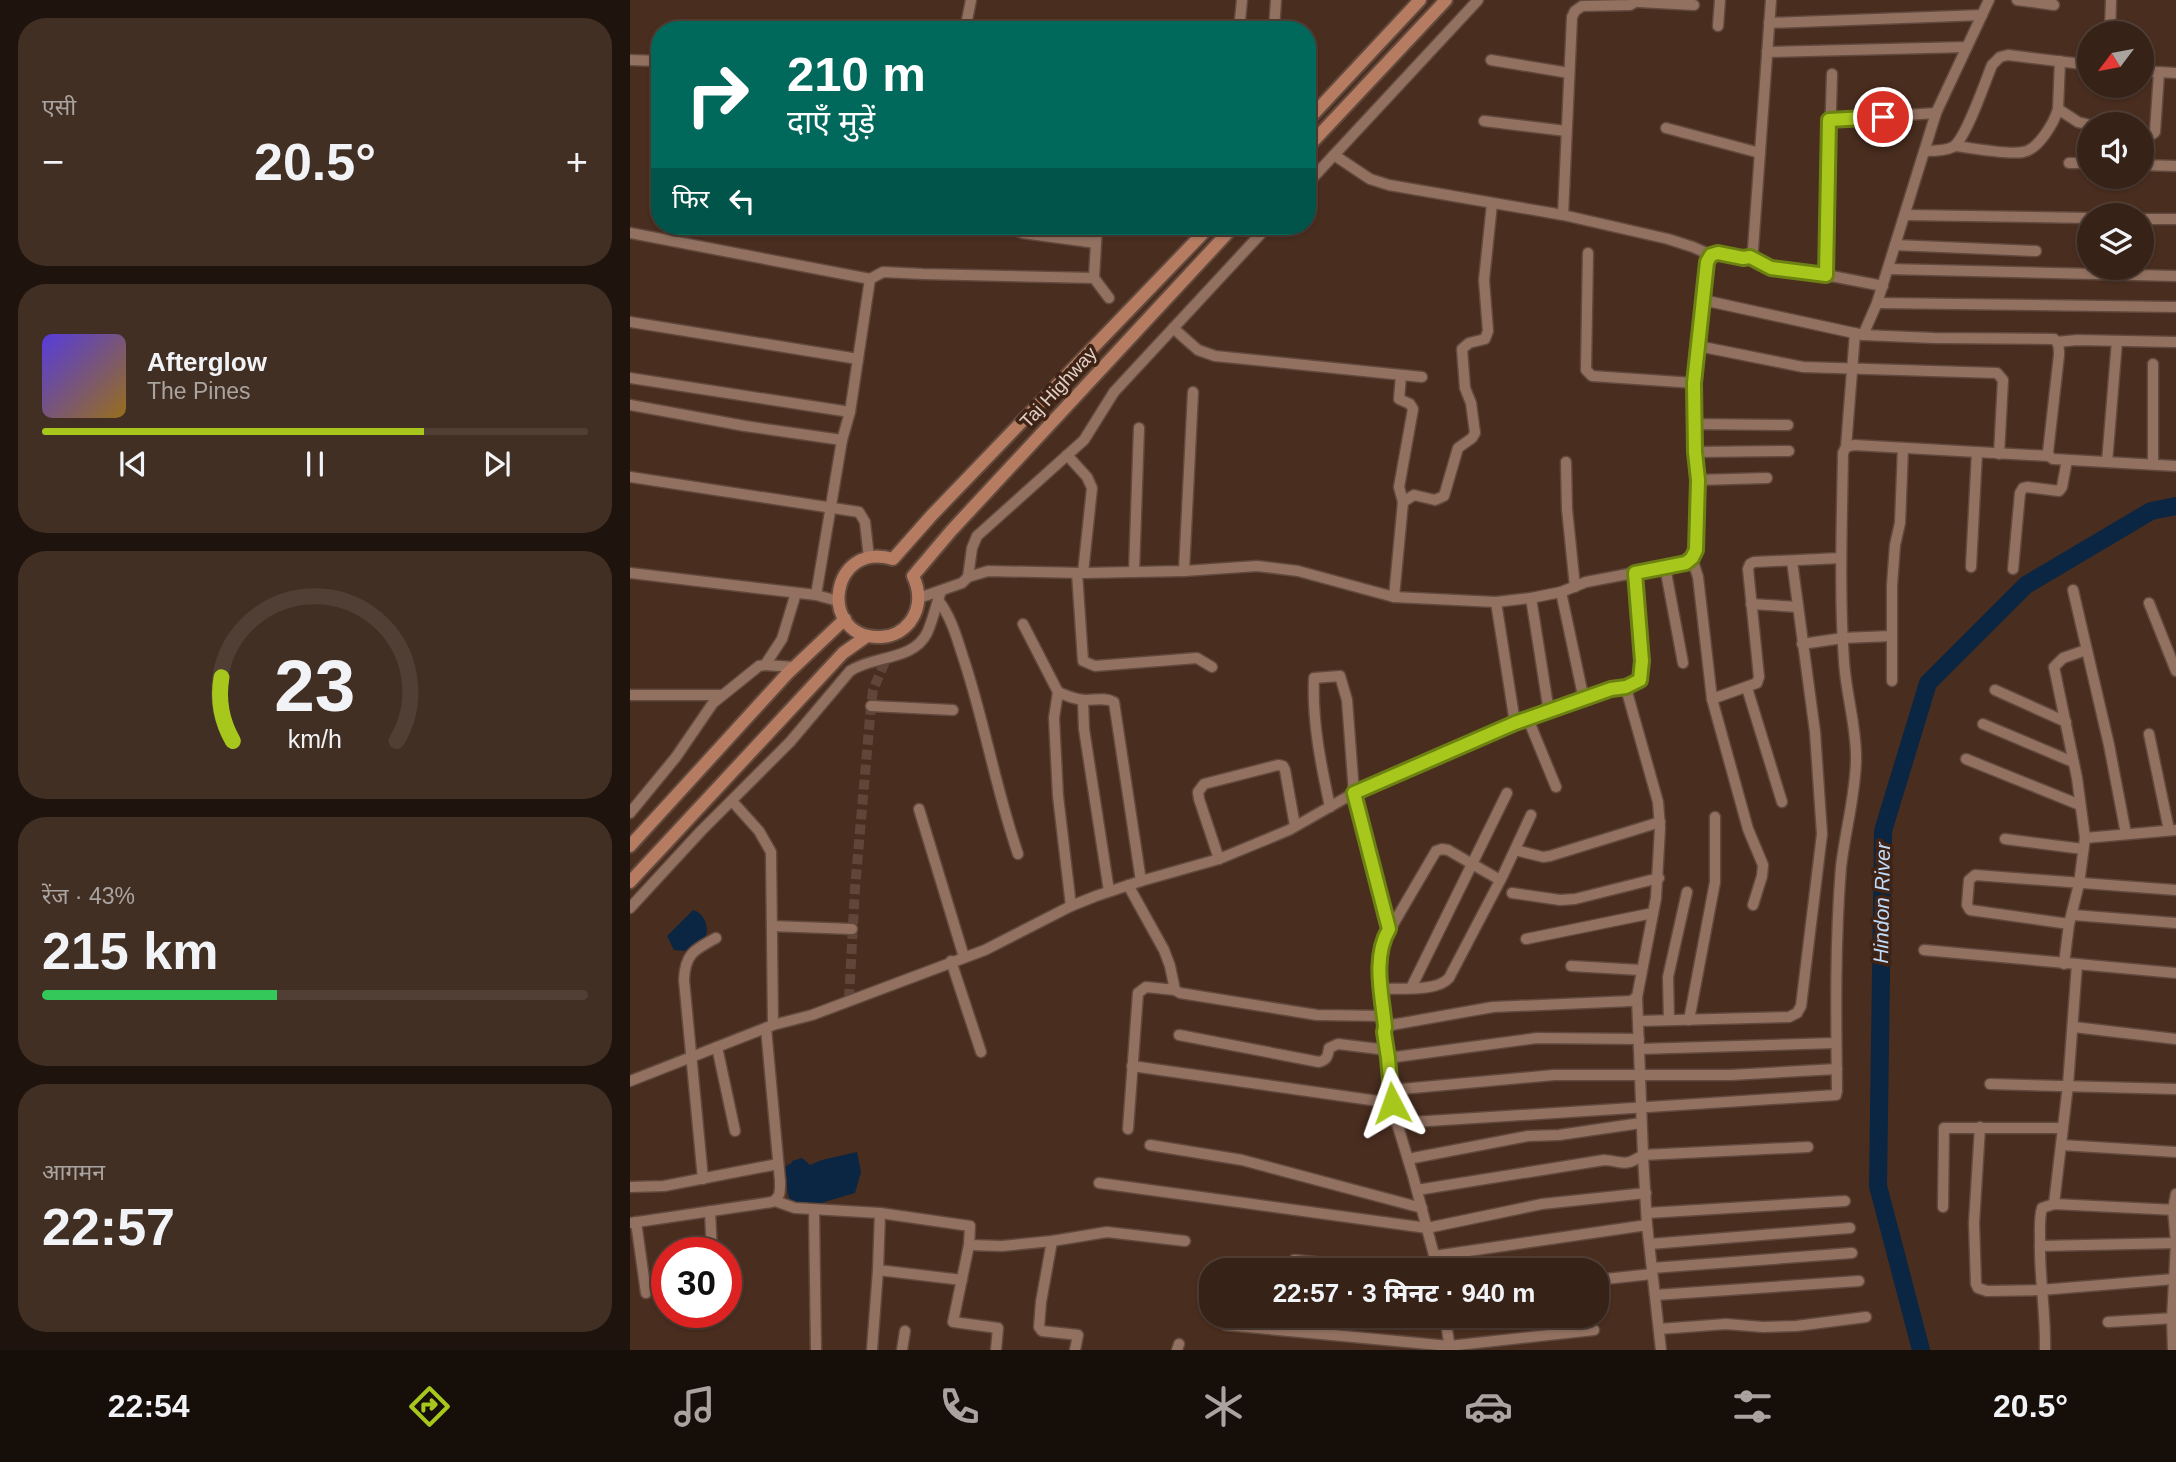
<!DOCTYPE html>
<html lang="hi">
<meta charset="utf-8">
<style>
:root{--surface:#372217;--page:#422f24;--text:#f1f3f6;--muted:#aaa4a1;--line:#513f36;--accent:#a8c71d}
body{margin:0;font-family:Arial,"Noto Sans Devanagari",sans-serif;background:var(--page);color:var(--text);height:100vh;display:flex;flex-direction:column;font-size:26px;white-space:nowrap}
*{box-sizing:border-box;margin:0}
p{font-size:23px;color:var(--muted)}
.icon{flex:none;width:38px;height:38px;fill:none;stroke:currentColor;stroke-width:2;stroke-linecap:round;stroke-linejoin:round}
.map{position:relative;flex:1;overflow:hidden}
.side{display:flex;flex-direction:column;gap:18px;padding:18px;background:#1e130d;width:630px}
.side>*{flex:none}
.banner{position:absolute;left:21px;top:21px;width:665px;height:214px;border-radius:28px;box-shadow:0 2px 5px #0004,0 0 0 2px var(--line);background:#00695c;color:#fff;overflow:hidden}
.needle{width:46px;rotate:238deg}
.buttons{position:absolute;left:1447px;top:21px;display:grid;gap:14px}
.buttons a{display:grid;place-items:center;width:77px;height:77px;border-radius:50%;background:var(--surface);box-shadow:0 2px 5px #0004,0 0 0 2px var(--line);font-size:35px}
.speed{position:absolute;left:21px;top:1237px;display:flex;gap:14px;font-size:35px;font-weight:700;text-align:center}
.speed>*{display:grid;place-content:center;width:91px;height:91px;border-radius:50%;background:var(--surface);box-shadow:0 2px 5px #0004,0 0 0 2px var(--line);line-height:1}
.speed .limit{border:10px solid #d22;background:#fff;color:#111}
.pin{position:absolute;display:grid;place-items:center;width:60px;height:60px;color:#fff;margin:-30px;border:4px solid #fff;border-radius:50%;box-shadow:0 2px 7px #0007}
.me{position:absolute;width:77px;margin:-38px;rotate:356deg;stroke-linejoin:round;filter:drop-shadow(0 0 5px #0008)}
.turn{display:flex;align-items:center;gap:24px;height:147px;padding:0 21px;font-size:32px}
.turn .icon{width:91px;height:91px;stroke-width:2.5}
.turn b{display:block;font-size:49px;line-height:60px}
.then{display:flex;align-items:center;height:66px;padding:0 21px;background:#0003;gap:14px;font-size:26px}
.big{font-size:52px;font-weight:700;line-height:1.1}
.side .widget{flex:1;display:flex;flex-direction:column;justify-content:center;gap:10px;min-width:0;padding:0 24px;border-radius:28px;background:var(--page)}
.side .dial{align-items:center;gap:0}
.dial svg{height:182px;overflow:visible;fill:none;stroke:var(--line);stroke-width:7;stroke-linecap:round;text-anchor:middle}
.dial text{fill:var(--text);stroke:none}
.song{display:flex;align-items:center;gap:21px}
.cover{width:84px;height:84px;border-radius:10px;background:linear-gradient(135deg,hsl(250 70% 55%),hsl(40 70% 35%))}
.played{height:7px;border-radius:4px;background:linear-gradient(90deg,var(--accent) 70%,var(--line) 70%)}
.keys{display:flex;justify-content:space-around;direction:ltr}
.heat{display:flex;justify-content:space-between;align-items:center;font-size:38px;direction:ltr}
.charge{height:10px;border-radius:5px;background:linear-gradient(90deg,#34c759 43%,var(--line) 0)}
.trip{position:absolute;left:569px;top:1258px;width:410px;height:70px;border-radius:28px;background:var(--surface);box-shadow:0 2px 5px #0004,0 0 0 2px var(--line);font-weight:700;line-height:70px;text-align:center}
.tab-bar{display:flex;height:112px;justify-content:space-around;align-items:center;background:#160e09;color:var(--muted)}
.tab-bar .icon{width:49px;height:49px}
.tab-bar .on{color:var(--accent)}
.tab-bar b{font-size:32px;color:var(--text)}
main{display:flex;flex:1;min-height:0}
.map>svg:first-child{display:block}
.water{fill:#0a2643}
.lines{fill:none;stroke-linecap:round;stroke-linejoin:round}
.river{stroke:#0a2643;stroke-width:18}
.minor-tunnel{stroke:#604538;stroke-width:10;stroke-dasharray:10 5;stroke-linecap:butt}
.minor-casing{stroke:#61493d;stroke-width:13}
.major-casing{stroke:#61493d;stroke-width:16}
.minor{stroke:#927161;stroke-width:10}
.major{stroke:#b57c62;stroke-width:12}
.route-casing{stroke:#6d8113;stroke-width:18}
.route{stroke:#a8c71d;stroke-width:12}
.labels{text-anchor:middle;stroke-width:7;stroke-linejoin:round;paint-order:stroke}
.street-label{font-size:19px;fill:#e2d0c7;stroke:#3f2315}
.water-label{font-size:21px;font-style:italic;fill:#c0dcfd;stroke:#3f2315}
</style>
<main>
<section class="side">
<div class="widget"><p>एसी</p>
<div class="heat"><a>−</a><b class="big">20.5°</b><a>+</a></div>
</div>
<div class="widget">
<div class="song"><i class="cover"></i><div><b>Afterglow</b><p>The Pines</p></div></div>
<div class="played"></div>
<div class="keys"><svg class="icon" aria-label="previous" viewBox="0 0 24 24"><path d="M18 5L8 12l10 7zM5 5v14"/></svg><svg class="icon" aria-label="pause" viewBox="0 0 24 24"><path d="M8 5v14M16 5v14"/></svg><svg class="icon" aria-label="next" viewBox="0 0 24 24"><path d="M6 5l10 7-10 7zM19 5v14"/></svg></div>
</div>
<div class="widget dial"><svg viewBox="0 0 100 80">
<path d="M14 69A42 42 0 1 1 86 69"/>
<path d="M14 69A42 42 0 0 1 9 41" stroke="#a8c71d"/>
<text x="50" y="56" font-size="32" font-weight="700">23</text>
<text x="50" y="72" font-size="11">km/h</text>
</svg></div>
<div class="widget"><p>रेंज · 43%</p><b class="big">215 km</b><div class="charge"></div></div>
<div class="widget"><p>आगमन</p><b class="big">22:57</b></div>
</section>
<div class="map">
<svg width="1546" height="1350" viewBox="0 0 1546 1350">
<rect width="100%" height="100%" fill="#492d1f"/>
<g class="water">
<path d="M63,910C74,913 79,926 76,936L63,944L55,951L44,950L37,936Z"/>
<path d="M227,1152L231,1172L225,1193L191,1203L187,1208L162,1204C155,1193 158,1180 155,1168L157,1165L161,1164L162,1161L172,1158L180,1165L192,1160Z"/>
</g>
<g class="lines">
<polyline class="river" points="1291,1350 1248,1186 1253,831 1298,683 1396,585 1521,511 1546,506"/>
<polyline class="minor-tunnel" points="219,999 225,888 241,706 243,690 257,657"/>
<defs>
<g id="minor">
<polyline points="1387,0 1424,5"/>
<polyline points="1009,2 1064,5"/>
<polyline points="1139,23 1352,15"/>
<polyline points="1088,26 1090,0"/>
<polyline points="335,30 341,0"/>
<polyline points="609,30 612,0"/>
<polyline points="644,30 646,0"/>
<polyline points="1480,33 1481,0"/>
<polyline points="1137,52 1337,47"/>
<polyline points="0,60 30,61"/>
<polyline points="861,60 939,73"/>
<polyline points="1512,71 1546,73"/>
<polyline points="1428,109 1448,122 1460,125"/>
<polyline points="1199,120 1306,113"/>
<polyline points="854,121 936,131"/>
<polyline points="1036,128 1130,153"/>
<polyline points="1512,134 1521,135 1525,132 1529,73"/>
<path d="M1325,146C1343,148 1377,155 1393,152C1408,150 1424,123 1428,109L1430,61"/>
<path d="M1295,151C1304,151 1315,151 1323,147C1336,139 1355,82 1362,65L1370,57L1378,55L1460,65"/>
<polyline points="704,155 740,179 759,185 933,215 1038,239 1063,247 1081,255"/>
<polyline points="1439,163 1460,163"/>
<polyline points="1512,165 1546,166"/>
<polyline points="677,184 848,0"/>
<polyline points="933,215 942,17 945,11 952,6 1000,5 1009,0"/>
<polyline points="1275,215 1460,218"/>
<polyline points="1512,219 1546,219"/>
<polyline points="372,226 393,233 466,243"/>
<polyline points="467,226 464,278 479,298"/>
<polyline points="0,233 240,279"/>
<polyline points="1265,245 1406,251"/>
<polyline points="958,253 956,370 962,376 1064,383"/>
<polyline points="1120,257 1141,268 1196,275 1253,286"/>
<polyline points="1258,269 1546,276"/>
<polyline points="1196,275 1202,74"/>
<path d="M1073,300L1233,335L1304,338L1424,339C1429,343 1429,348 1429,355L1418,452L1419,456L1423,459L1546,466"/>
<polyline points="1247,303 1546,307"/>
<polyline points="0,322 228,359"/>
<polyline points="543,328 568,350 585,356 792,377"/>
<polyline points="1233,335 1247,303 1306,113 1359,0"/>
<polyline points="1427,342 1447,340 1546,342"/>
<polyline points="1068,346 1173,367 1367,373 1373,380 1369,454"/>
<polyline points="1523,364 1523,464"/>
<polyline points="771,376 769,399 780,404 783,409 769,487 773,502"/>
<polyline points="0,378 220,412"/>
<polyline points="0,405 115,426 212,440"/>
<polyline points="1064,424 1158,425"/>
<polyline points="1216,447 1225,333"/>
<polyline points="1065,452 1159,451"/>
<polyline points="437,455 457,477 462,488 453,573"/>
<polyline points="936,462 937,509 945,587"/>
<polyline points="1477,462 1487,341"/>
<polyline points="0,477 229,512 235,522 239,558"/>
<polyline points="1068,480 1137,478"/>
<polyline points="1062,558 1068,577 1082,699 1118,829 1133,865 1132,876 1123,905"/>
<polyline points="1035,567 1053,663"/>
<polyline points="1341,567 1347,452"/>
<polyline points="1383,569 1390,493 1393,488 1397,487 1429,491 1432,487 1437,460"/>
<polyline points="554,571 563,392"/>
<polyline points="504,572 509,428"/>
<polyline points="0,573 186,595 208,601"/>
<polyline points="447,573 453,661 465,666 567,658 582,667"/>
<polyline points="338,577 342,548 347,536 454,440 484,392 638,226"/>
<polyline points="1443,590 1479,745 1496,834"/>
<polyline points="931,592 954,700"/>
<polyline points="186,595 212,440 220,412 240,279 253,272 293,274 464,278"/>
<polyline points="764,597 773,502 784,495 805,500 814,496 828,448 842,438 845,433 841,403 835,388 832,349 839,343 855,339 858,331 854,280 862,204"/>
<path d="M289,598L332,583L338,577L358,571L453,573L554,571L627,566L668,571L764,597L866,602L901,598L931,592L956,582L1056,563L1062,558L1066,550L1068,480L1065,452L1064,383L1078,262L1081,255C1094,251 1106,260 1120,257L1123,249L1141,0"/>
<polyline points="901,598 919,712"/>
<path d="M308,600C322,618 327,639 334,660C355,724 366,790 388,854"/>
<polyline points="866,602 885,723"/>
<polyline points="1519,603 1546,671"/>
<polyline points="1121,604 1168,607"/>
<path d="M393,624L428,692C437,696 446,700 456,700C466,700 475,697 484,702L511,881"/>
<polyline points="1172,644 1213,638 1261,636"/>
<polyline points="135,665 164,667"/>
<polyline points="1262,681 1262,585 1265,545 1270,523 1273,448"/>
<polyline points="1117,688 1152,802"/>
<polyline points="1365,690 1436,722"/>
<polyline points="428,692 424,718 428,796 441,906"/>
<polyline points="0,695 91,695"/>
<polyline points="1082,699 1127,683 1129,677 1118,569 1120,564 1124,562 1210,558"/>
<polyline points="453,700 454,729 479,891"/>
<polyline points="241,706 323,710"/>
<polyline points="898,719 926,787"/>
<polyline points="1353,724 1443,762"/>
<polyline points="1519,734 1539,830"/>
<polyline points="1336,759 1450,805"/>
<polyline points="102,801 129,831 141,852 143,1025"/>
<path d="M700,807C691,765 682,722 684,678L710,676L717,700L724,793L759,929"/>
<polyline points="289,809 334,957"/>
<polyline points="0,813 46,757 83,703 129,666 135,665 152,639 166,593"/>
<polyline points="1455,838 1546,830"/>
<polyline points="1375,839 1453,849"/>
<polyline points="885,850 913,857 920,856 1030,822"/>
<polyline points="589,859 569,799 568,792 574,784 648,765 653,766 655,770 665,826"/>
<polyline points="498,885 534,950 540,966 545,990 550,993 687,1015 754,1016"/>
<polyline points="882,893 930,900 945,899 1029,878"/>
<path d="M0,908L71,831L160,742L220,671C244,655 283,661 297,633C303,620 306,605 311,591"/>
<polyline points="1443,915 1546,923"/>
<polyline points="1439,924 1340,910 1337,905 1339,880 1345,875 1546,890"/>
<polyline points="142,926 222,929"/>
<polyline points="896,939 1023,913"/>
<polyline points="1294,950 1447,964 1438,1085 1424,1204"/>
<polyline points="321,961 351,1052"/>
<polyline points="1434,964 1439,924 1449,884 1455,838 1447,778 1424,667 1433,658 1456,650"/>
<polyline points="1447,964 1546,973"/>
<polyline points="941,966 1011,970"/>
<polyline points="781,988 877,793"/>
<path d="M752,989C770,988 807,992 819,978L873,875L901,815"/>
<polyline points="1007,997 1013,1155 1017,1225 1031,1350"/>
<polyline points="1039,1020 1038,977 1057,892"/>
<polyline points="1059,1020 1085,882 1085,817"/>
<polyline points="755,1021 748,958 751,945 806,851 812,849 818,850 870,880"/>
<polyline points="1009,1021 1159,1017 1167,1013 1171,1006 1192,834 1185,732 1162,561"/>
<polyline points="1444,1027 1546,1039"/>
<path d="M549,1035L689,1062C697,1060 698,1056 699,1048L708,1044L757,1050"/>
<polyline points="87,1047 105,1131"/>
<polyline points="1009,1049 1205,1043"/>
<polyline points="758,1058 907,1038 1009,1039"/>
<polyline points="502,1066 762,1103"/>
<polyline points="0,1081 143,1025 182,1015 355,950 441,906 466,896 511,881 589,859 659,830 724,793 885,723 981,689 996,687"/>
<polyline points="1360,1084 1546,1089"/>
<polyline points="761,1090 924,1075 1101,1075 1207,1069"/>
<path d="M767,1123L1206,1095L1207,1091C1206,1016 1205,941 1211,867C1215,832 1225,797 1226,761C1227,728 1216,695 1214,661C1209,592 1212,523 1213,453L1216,447L1224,445L1419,456"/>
<polyline points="1350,1127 1344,1223 1346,1284 1348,1288 1357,1291 1411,1290 1544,1279"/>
<polyline points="498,1129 508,993 516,987 545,990"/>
<polyline points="520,1145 612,1160 792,1208"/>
<polyline points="1431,1145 1546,1152"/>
<polyline points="778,1159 898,1136 929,1135 1011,1123"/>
<path d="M73,1179L54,980C55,954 64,950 86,938"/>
<polyline points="469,1183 797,1228 912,1204 1016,1193"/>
<polyline points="0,1187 34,1186 148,1164"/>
<path d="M787,1190L974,1160C994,1161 993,1168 1013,1155L1178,1147"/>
<polyline points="1546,1194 1543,1209 1546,1243"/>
<polyline points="145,1201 165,1208 250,1213 340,1226 339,1245 372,1246 422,1241 477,1232 555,1241"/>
<polyline points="1313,1207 1314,1128 1432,1128"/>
<polyline points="184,1210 186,1350"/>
<polyline points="80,1211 82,1253"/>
<polyline points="1017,1213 1215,1201"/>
<polyline points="6,1222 16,1293"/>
<path d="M0,1223L142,1202C151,1198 150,1190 150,1181L136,1028"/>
<polyline points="422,1241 411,1302 409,1327 412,1331 448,1335 445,1350"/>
<polyline points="1020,1244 1220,1228"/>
<polyline points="339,1245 323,1322 368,1328 366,1350"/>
<polyline points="1410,1246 1546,1243"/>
<polyline points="804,1256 1017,1225"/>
<polyline points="664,1260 764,1270"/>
<polyline points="1022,1268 1222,1253"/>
<polyline points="248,1270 332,1280"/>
<polyline points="808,1270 783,1176 763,1110 754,1029 761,1025 863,1007 1001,1001 1007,997 1026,898 1030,828 1028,802 997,692 996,687 1010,680 1012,674 1005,573"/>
<polyline points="966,1280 1022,1274"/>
<polyline points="578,1284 581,1285"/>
<polyline points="1025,1295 1229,1281"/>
<polyline points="815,1316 820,1349"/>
<polyline points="1478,1322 1545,1318"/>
<polyline points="596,1325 819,1346 964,1330"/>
<polyline points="1029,1329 1096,1324 1133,1327 1166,1326 1236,1317"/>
<polyline points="242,1350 248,1270 250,1213"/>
<polyline points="272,1350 275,1331"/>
<polyline points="547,1350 549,1344"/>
<path d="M1415,1350C1416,1313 1409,1277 1410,1240C1410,1230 1409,1218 1412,1208L1424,1204L1546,1210"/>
<polyline points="1543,1350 1542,1319 1546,1244"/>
</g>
<g id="major">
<polyline points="677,121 790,0"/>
<polyline points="677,148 816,0"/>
<path d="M580,226L302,515L263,559C201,540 187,635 247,637C260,638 272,632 280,622C291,607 290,591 283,576L321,531L604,226"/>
<polyline points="0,846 157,674 215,619"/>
<polyline points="0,882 213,653 237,636"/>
</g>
</defs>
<use href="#minor" class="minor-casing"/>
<use href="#major" class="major-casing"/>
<use href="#minor" class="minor"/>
<use href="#major" class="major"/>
</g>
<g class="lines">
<defs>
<path id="route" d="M762,1103L758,1058L754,1032L755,1027C752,995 742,958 759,929L724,793L885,723L981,689L996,687L1010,680L1012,661L1005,573L1056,563L1062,558L1066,550L1068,480L1065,452L1064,383L1077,262L1081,255L1088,253L1113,258L1120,257L1141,268L1196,275L1199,120L1253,117"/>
</defs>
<use href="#route" class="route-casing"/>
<use href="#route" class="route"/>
</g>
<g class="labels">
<g class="street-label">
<text transform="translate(428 387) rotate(-47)" y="7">Taj Highway</text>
</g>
<g class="water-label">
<text transform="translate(1252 903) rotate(-89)" y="7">Hindon River</text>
</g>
</g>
</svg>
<div class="buttons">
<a><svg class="needle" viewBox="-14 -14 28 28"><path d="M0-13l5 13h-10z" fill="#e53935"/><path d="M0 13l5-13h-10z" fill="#aaa4a1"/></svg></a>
<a><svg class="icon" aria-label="sound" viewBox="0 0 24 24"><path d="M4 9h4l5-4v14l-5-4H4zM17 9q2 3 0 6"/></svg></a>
<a><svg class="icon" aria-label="layers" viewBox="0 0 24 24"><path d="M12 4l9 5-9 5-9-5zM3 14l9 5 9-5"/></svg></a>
</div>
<div class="speed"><div class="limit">30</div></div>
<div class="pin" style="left:1253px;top:117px;background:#d93025"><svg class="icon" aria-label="arrive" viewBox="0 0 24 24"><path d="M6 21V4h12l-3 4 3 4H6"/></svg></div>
<svg class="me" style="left:762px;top:1103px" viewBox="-20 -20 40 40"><path d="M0-17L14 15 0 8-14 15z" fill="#a8c71d" stroke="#fff" stroke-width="4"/></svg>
<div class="trip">22:57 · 3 मिनट · 940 m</div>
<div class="banner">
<div class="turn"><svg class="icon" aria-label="right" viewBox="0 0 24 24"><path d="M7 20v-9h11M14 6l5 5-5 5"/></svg><div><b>210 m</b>दाएँ मुड़ें</div></div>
<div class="then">फिर<svg class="icon" aria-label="left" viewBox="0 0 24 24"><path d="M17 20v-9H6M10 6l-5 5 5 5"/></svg></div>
</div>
</div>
</main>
<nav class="tab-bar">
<b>22:54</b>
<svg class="icon on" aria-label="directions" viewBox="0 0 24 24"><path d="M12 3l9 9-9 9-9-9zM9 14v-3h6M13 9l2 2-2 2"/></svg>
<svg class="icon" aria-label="music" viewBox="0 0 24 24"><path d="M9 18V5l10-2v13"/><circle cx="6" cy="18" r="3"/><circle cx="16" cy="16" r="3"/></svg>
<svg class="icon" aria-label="phone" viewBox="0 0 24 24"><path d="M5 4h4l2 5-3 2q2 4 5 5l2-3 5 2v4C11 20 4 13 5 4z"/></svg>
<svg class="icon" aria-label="climate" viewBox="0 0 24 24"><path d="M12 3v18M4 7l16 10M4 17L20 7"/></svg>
<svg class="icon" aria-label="car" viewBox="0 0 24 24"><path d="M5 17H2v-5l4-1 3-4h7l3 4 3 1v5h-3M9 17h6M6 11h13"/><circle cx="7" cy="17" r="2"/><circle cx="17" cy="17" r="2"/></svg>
<svg class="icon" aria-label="filters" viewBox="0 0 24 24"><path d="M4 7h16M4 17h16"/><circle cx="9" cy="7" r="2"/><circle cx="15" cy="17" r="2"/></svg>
<b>20.5°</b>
</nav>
